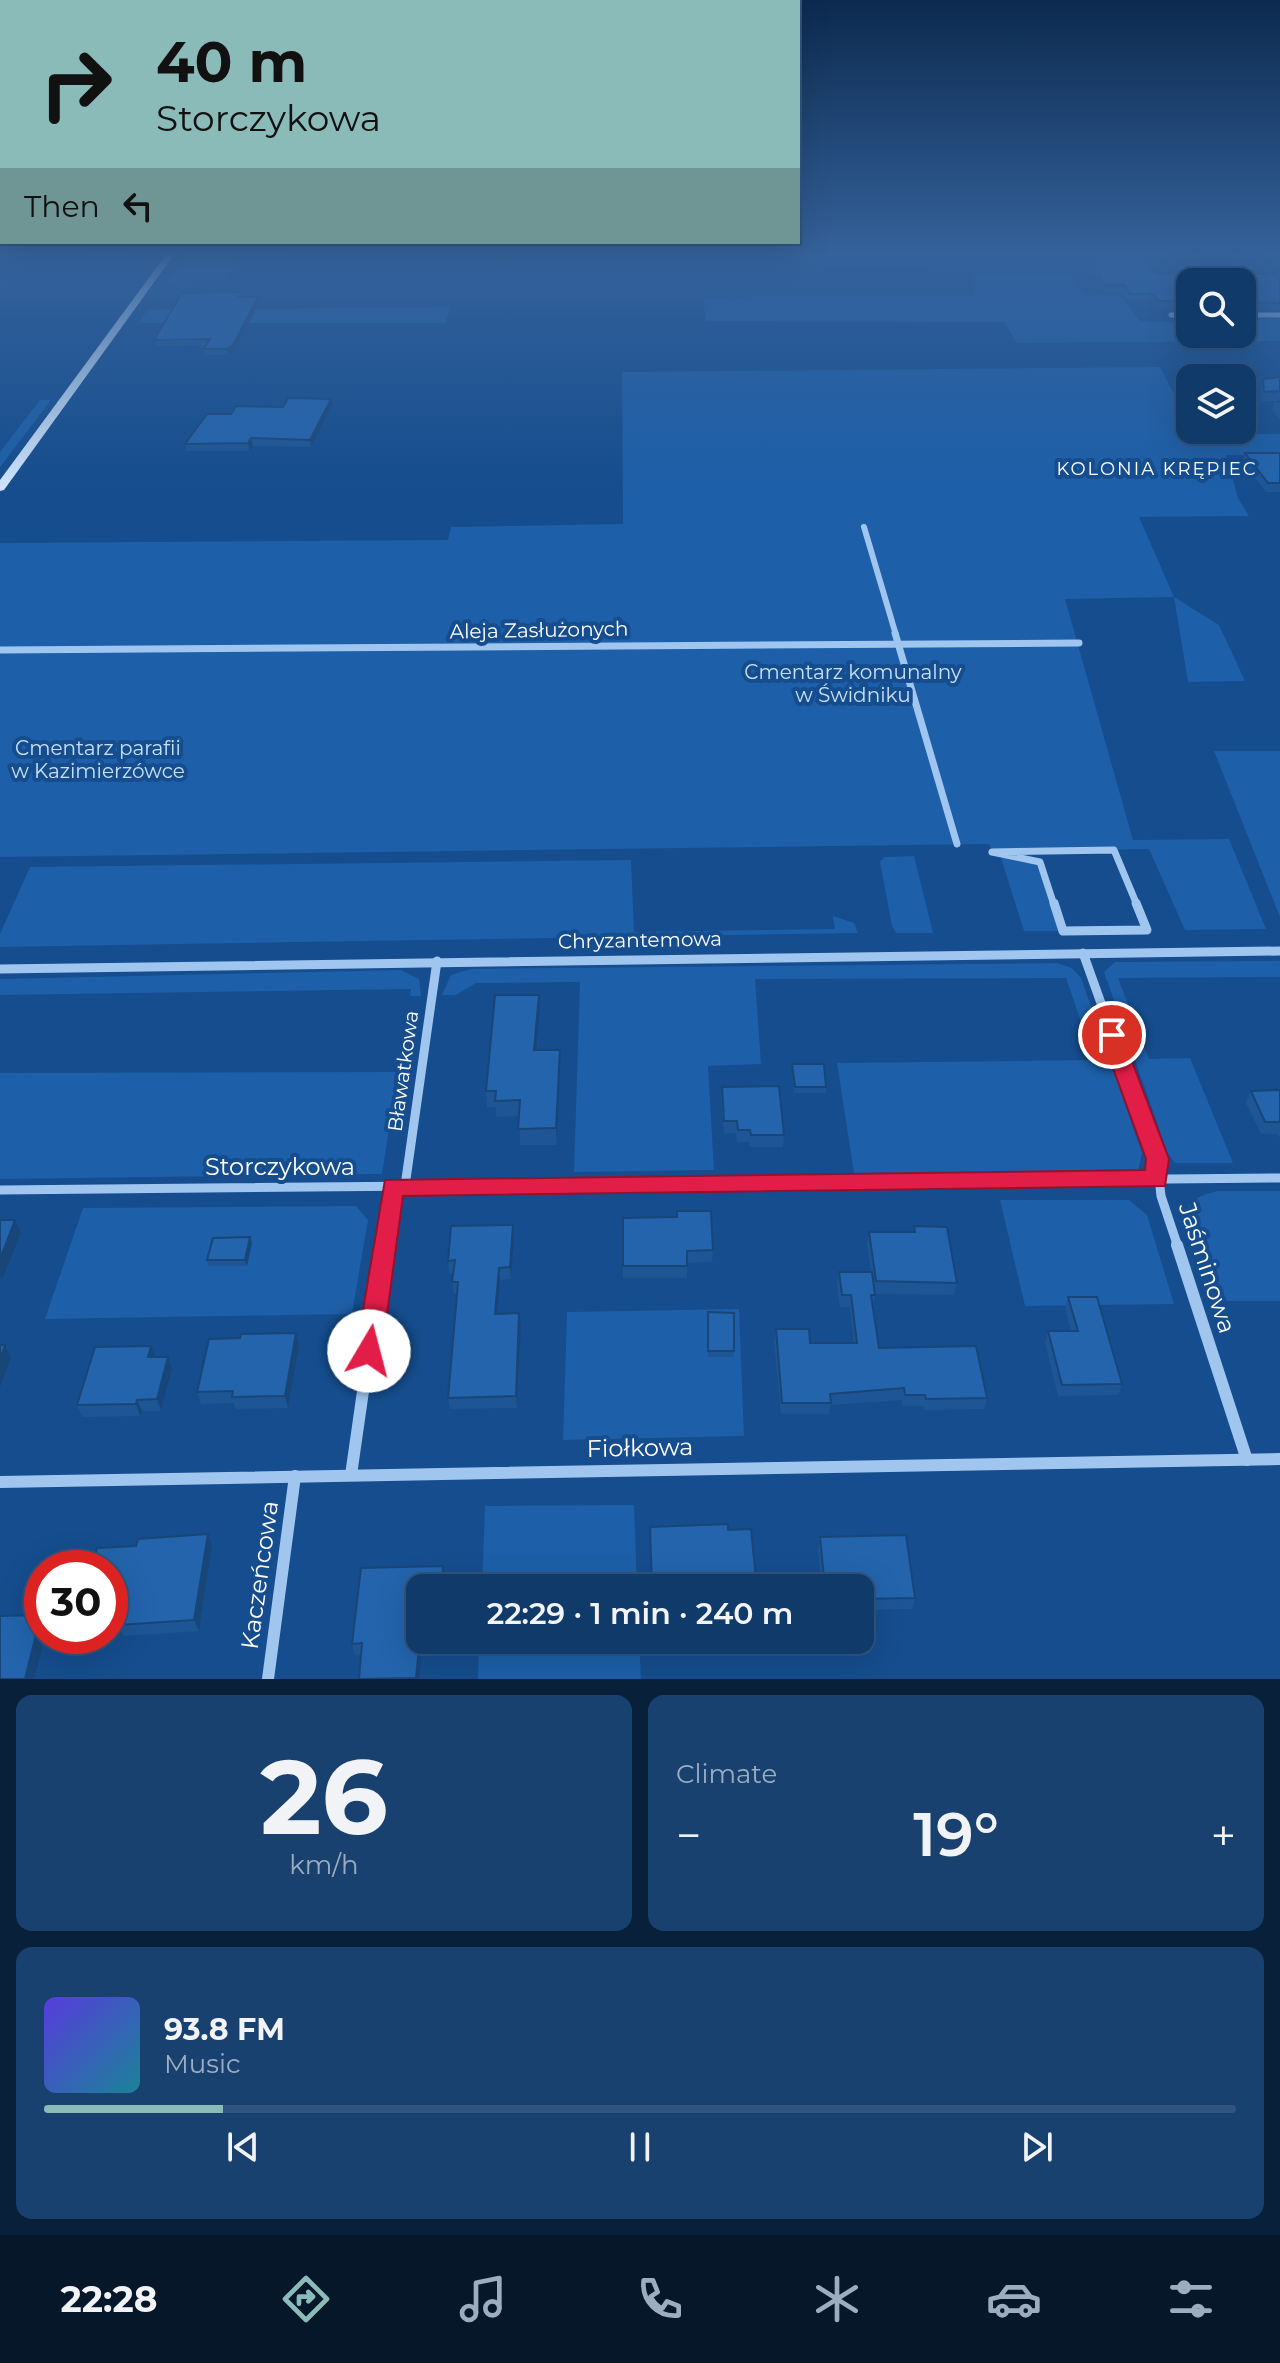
<!DOCTYPE html>
<meta charset="utf-8">
<style>
:root{--surface:#103a6a;--page:#194170;--text:#f1f3f6;--muted:#9cadc1;--line:#30547e;--accent:#8bbbb9}
body{margin:0;font-family:Montserrat,sans-serif;background:var(--page);color:var(--text);height:100vh;display:flex;flex-direction:column;font-size:30px;white-space:nowrap}
*{box-sizing:border-box;margin:0}
p{font-size:26px;color:var(--muted)}
.icon{flex:none;width:44px;height:44px;fill:none;stroke:currentColor;stroke-width:2;stroke-linecap:round;stroke-linejoin:round}
.map{position:relative;height:1679px;overflow:hidden}
.details{display:flex;flex-direction:column;gap:16px;padding:16px;background:#09203a;flex:1}
.details>*{flex:none}
.banner{position:absolute;left:0px;top:0px;width:800px;height:244px;box-shadow:0 8px 32px #0002,0 0 0 2px var(--line);background:#8bbbb9;color:#111;overflow:hidden}
.tools{position:absolute;left:1176px;top:268px;display:grid;gap:16px}
.tools a{display:grid;place-items:center;width:80px;height:80px;border-radius:16px;background:var(--surface);box-shadow:0 8px 32px #0002,0 0 0 2px var(--line);font-size:40px}
.speed{position:absolute;left:24px;top:1550px;display:flex;gap:16px;font-size:40px;font-weight:700;text-align:center}
.speed>*{display:grid;place-content:center;width:104px;height:104px;border-radius:50%;background:var(--surface);box-shadow:0 8px 32px #0002,0 0 0 2px var(--line);line-height:1}
.speed .limit{border:12px solid #d22;background:#fff;color:#111}
.pin{position:absolute;display:grid;place-items:center;width:68px;height:68px;color:#fff;margin:-34px;border:4px solid #fff;border-radius:50%;box-shadow:0 2px 8px #0007}
.me{position:absolute;width:88px;margin:-44px;rotate:8deg;stroke-linejoin:round;filter:drop-shadow(0 0 6px #0008)}
.turn{display:flex;align-items:center;gap:28px;height:168px;padding:0 24px;font-size:36px}
.turn .icon{width:104px;height:104px;stroke-width:2.5}
.turn b{display:block;font-size:56px;line-height:68px}
.then{display:flex;align-items:center;height:76px;padding:0 24px;background:#0003;gap:16px;font-size:30px}
.big{font-size:60px;font-weight:600;line-height:1.1}
.details .tile{flex:1;display:flex;flex-direction:column;justify-content:center;gap:12px;min-width:0;padding:0 28px;border-radius:16px;background:var(--page)}
.details .dial{align-items:center;gap:0}
.dial b{font-size:104px;line-height:1}
.song{display:flex;align-items:center;gap:24px}
.cover{width:96px;height:96px;border-radius:12px;background:linear-gradient(135deg,hsl(250 70% 55%),hsl(190 70% 35%))}
.played{height:8px;border-radius:4px;background:linear-gradient(90deg,var(--accent) 15%,var(--line) 15%)}
.keys{display:flex;justify-content:space-around;direction:ltr}
.heat{display:flex;justify-content:space-between;align-items:center;font-size:44px;direction:ltr}
.details .tiles{flex:1;display:grid;gap:16px;grid-template-columns:1fr 1fr}
.tile:last-child{grid-column:span 2}
.trip{position:absolute;left:406px;top:1574px;width:468px;height:80px;border-radius:16px;background:var(--surface);box-shadow:0 8px 32px #0002,0 0 0 2px var(--line);font-weight:600;line-height:80px;text-align:center}
.tabs{display:flex;height:128px;justify-content:space-around;align-items:center;background:#06172a;color:var(--muted)}
.tabs .icon{width:56px;height:56px}
.tabs .current{color:var(--accent)}
.tabs b{font-size:36px;color:var(--text)}
.map>svg:first-child{display:block}
.green{fill:#1d5fa8}
.lines{fill:none;stroke-linecap:round;stroke-linejoin:round}
.street-far4{stroke:#a0c6f0;stroke-width:5}
.street-far3{stroke:#a0c6f0;stroke-width:6}
.street-far2{stroke:#a0c6f0;stroke-width:7}
.street-far1{stroke:#a0c6f0;stroke-width:9}
.street{stroke:#a0c6f0;stroke-width:12}
.secondary{fill:#cee3fb;fill-rule:evenodd}
.wall{fill:#1e5695}
.shaded-wall{fill:#184679}
.building{fill:#2364ad;stroke:#184679;stroke-width:2}
.route{fill:#e11d48;stroke:#92132f;stroke-width:2}
.labels{text-anchor:middle;stroke-width:8;stroke-linejoin:round;paint-order:stroke}
.far-neighbourhood-label{font-size:18px;letter-spacing:2px;fill:#fff;stroke:#154d8e}
.street-label{font-size:20px;fill:#fff;stroke:#154d8e}
.park-label{font-size:20px;fill:#c7e0fb;stroke:#154d8e}
.near-street-label{font-size:24px;fill:#fff;stroke:#154d8e}
</style>
<div class="map">
<svg width="1280" height="1679" viewBox="0 0 1280 1679">
<rect width="100%" height="100%" fill="#154d8e"/>
<g class="green">
<polygon points="188,252 243,252 227,280 167,282"/>
<polygon points="971,275 1071,275 1084,295 1120,295 1140,321 1190,323 1190,334 1242,334 1242,320 1280,318 1280,341 1017,343 1004,322 706,321 703,297 975,296"/>
<polygon points="450,307 445,323 139,323 147,310"/>
<polygon points="1160,367 1194,434 1280,434 1280,454 1226,455 1238,498 1249,516 1139,517 1174,597 1219,625 1245,681 1188,682 1174,597 1065,599 1133,840 1229,839 1266,929 1185,930 1149,849 992,852 989,844 0,857 0,543 448,540 451,527 623,524 622,372"/>
<polygon points="40,400 51,400 0,467 0,452"/>
<polygon points="1214,751 1280,751 1280,917"/>
<polygon points="914,856 933,933 896,933 892,926 880,862 884,857"/>
<polygon points="1031,857 1040,862 1063,931 1024,931 1001,858"/>
<polygon points="631,860 634,932 835,929 833,916 854,923 858,933 0,947 0,934 30,867"/>
<polygon points="1280,961 1280,977 1118,978 1149,1059 1190,1058 1233,1163 1175,1163 1168,1154 1104,972 1115,962"/>
<polygon points="1057,963 1072,968 1081,978 1142,1153 1138,1172 854,1173 837,1063 1094,1060 1066,978 755,979 761,1064 708,1066 714,1170 574,1172 580,982 476,983 456,995 442,995 451,975 471,969"/>
<polygon points="401,970 419,979 421,996 410,996 411,989 0,995 0,979"/>
<polygon points="398,1072 382,1174 0,1179 0,1073"/>
<path d="M1218,1191H1280V1301H1209L1182,1216C1191,1199 1200,1195 1218,1191Z"/>
<polygon points="1000,1200 1129,1200 1147,1215 1174,1304 1025,1306"/>
<polygon points="356,1206 368,1220 352,1314 45,1319 83,1208"/>
<polygon points="739,1309 744,1436 563,1440 567,1312"/>
<polygon points="634,1505 637,1588 482,1588 485,1506"/>
<polygon points="479,1640 639,1640 641,1679 478,1679"/>
</g>
<g class="lines">
<g class="street-far4">
<polyline points="1171,315 1190,315"/>
<polyline points="1242,315 1280,315"/>
</g>
<polyline class="street-far3" points="864,527 896,635"/>
<g class="street-far2">
<polyline points="895,633 957,844"/>
<polyline points="0,650 1079,643"/>
<polyline points="1054,905 1040,862 992,852 1114,850 1137,905"/>
</g>
<g class="street-far1">
<polyline points="1054,903 1063,931 1147,930 1136,903"/>
<polyline points="1083,953 1157,1159 1161,1196 1178,1247"/>
<polyline points="0,969 1280,951"/>
<polyline points="405,1186 437,961"/>
<polyline points="0,1190 1280,1178"/>
<polyline points="384,1247 393,1186"/>
</g>
<g class="street">
<polyline points="1177,1245 1247,1460"/>
<polyline points="351,1475 384,1245"/>
<polyline points="0,1482 1280,1459"/>
<polyline points="268,1679 295,1476"/>
</g>
<polygon class="secondary" points="168,252 176,252 4,490 0,491 0,480"/>
</g>
<g class="wall">
<polygon points="87,252 125,252 121,257 88,257"/>
<polygon points="213,252 283,252 282,255 213,255"/>
<polygon points="788,252 930,252 933,260 933,266 791,265"/>
<polygon points="1082,252 1143,252 1154,273 1280,274 1280,310 1242,309 1242,282 1190,282 1190,309 1157,308 1151,301 1128,301 1122,292 1103,292"/>
<polygon points="242,292 243,297 259,303 234,351 228,355 205,355 204,349 206,345 156,346 154,340"/>
<polygon points="1280,377 1280,401 1262,401 1261,388 1263,379"/>
<polygon points="1274,402 1280,403 1280,420 1272,410"/>
<polygon points="332,406 311,447 253,446 249,451 186,451 185,444 231,414"/>
<polygon points="1245,453 1280,453 1280,492 1266,492 1243,462"/>
<polygon points="540,1011 537,1050 560,1066 557,1145 520,1145 519,1116 496,1117 496,1107 487,1107 486,1091"/>
<polygon points="792,1064 826,1087 826,1093 794,1093"/>
<polygon points="722,1087 784,1135 783,1147 750,1147 749,1142 737,1142 736,1133 724,1134 721,1099"/>
<polygon points="1280,1090 1280,1138 1278,1134 1261,1134 1246,1103 1251,1091"/>
<polygon points="677,1217 713,1250 712,1262 687,1263 687,1278 623,1278 623,1218"/>
<polygon points="914,1226 957,1283 954,1295 875,1294 873,1306 879,1348 987,1398 984,1409 924,1410 923,1406 902,1406 902,1400 830,1405 829,1414 781,1414 774,1341 776,1329 810,1343 854,1343 850,1307 840,1307 837,1284 839,1272 871,1272 867,1244 869,1232 913,1232"/>
<polygon points="514,1237 511,1279 500,1280 497,1314 519,1313 521,1325 517,1408 450,1409 448,1398 457,1294 454,1294 452,1282 453,1273 449,1273 448,1261"/>
<polygon points="252,1243 247,1266 209,1266 207,1260"/>
<polygon points="1068,1297 1122,1384 1118,1395 1058,1396 1045,1343 1048,1331 1071,1331 1065,1308"/>
<polygon points="708,1312 734,1351 734,1357 708,1357"/>
<polygon points="299,1345 288,1408 236,1409 234,1403 201,1404 197,1392"/>
<polygon points="155,1357 172,1369 161,1411 142,1411 140,1416 82,1417 77,1405"/>
<polygon points="208,1534 212,1545 199,1631 124,1636 118,1625 119,1619 110,1620 110,1568 136,1546"/>
<polygon points="820,1537 915,1598 912,1609 860,1610 860,1588 822,1588 818,1549"/>
<polygon points="443,1566 445,1578 420,1588 420,1640 441,1640 440,1649 355,1655 352,1644"/>
</g>
<g class="shaded-wall">
<polygon points="258,297 259,303 234,351 228,355 227,349"/>
<polygon points="331,399 332,406 311,447 310,440"/>
<polygon points="251,438 253,446 249,451 248,443"/>
<polygon points="539,995 540,1011 535,1066 534,1050"/>
<polygon points="560,1050 560,1066 557,1145 556,1128"/>
<polygon points="15,1220 21,1232 2,1280 0,1276 0,1259"/>
<polygon points="513,1225 514,1237 511,1279 510,1267"/>
<polygon points="250,1237 252,1243 247,1266 245,1260"/>
<polygon points="499,1268 500,1280 496,1326 495,1314"/>
<polygon points="519,1313 521,1325 517,1408 516,1396"/>
<polygon points="296,1333 299,1345 288,1408 285,1396"/>
<polygon points="5,1345 11,1357 0,1387 0,1359"/>
<polygon points="151,1346 156,1358 148,1357"/>
<polygon points="168,1357 172,1369 161,1411 157,1399"/>
<polygon points="137,1400 142,1411 140,1416 136,1404"/>
<polygon points="208,1534 212,1545 199,1631 194,1620"/>
<polygon points="443,1566 445,1578 444,1588 442,1588"/>
<polygon points="41,1615 42,1636 45,1636 34,1679 25,1679"/>
<polygon points="420,1638 422,1649 419,1679 416,1679"/>
</g>
<g class="building">
<polygon points="790,252 930,252 933,260 791,259"/>
<polygon points="1087,252 1143,252 1154,273 1280,274 1280,303 1242,302 1242,282 1190,282 1190,301 1158,301 1153,294 1130,294 1124,285 1104,285"/>
<polygon points="242,292 239,297 258,297 233,345 227,349 204,349 210,339 154,340 182,293"/>
<polygon points="1280,377 1280,391 1264,392 1263,379"/>
<polygon points="288,398 331,399 310,440 251,438 248,443 185,444 207,414 231,414 236,406 283,407"/>
<polygon points="1245,453 1280,453 1280,483 1268,483"/>
<polygon points="495,995 539,995 534,1050 560,1050 556,1128 518,1129 520,1100 495,1101 496,1091 486,1091"/>
<polygon points="792,1064 824,1064 826,1087 795,1087"/>
<polygon points="779,1086 784,1135 751,1135 750,1130 738,1130 737,1121 724,1121 722,1087"/>
<polygon points="1280,1090 1280,1122 1265,1122 1251,1091"/>
<polygon points="677,1211 711,1211 713,1250 687,1251 687,1266 623,1266 623,1218 677,1217"/>
<polygon points="0,1220 15,1220 0,1259"/>
<polygon points="513,1225 510,1267 499,1268 495,1314 519,1313 516,1396 448,1398 458,1282 452,1282 455,1260 448,1261 451,1226"/>
<polygon points="914,1226 947,1227 957,1283 876,1281 869,1232 915,1232"/>
<polygon points="250,1237 245,1260 207,1260 213,1238"/>
<polygon points="839,1272 872,1272 875,1295 871,1295 879,1348 976,1346 987,1398 926,1399 925,1395 905,1395 904,1388 830,1394 831,1403 782,1403 776,1329 809,1329 810,1343 857,1343 851,1295 842,1295"/>
<polygon points="1068,1297 1097,1297 1122,1384 1062,1385 1048,1331 1078,1331"/>
<polygon points="708,1312 734,1313 734,1351 708,1351"/>
<polygon points="296,1333 285,1396 232,1397 233,1391 197,1392 209,1339 240,1338 241,1334"/>
<polygon points="0,1345 5,1345 0,1359"/>
<polygon points="151,1346 148,1357 168,1357 157,1399 137,1400 136,1404 77,1405 95,1347"/>
<polygon points="728,1524 728,1530 751,1529 757,1588 676,1588 676,1586 652,1587 650,1527"/>
<polygon points="208,1534 194,1620 118,1625 122,1608 110,1609 110,1568 92,1568 97,1548 136,1546 138,1539"/>
<polygon points="906,1535 915,1598 860,1599 860,1588 825,1588 820,1537"/>
<polygon points="443,1566 442,1588 420,1588 420,1638 416,1678 359,1679 362,1643 352,1644 361,1568"/>
<polygon points="41,1615 25,1679 0,1679 0,1616"/>
</g>
<linearGradient id="sky" x2="0" y2="1"><stop stop-color="#0c2a4e"/><stop offset="0.52" stop-color="#35629b"/><stop offset="1" stop-color="#35629b" stop-opacity="0"/></linearGradient>
<rect width="1280" height="487" fill="url(#sky)"/>
<polygon class="route" points="1112,1027 1122,1035 1169,1159 1165,1186 403,1196 382,1351 378,1359 369,1362 360,1359 356,1351 385,1180 1145,1170 1146,1159 1101,1035"/>
<g class="labels">
<g class="far-neighbourhood-label">
<text x="1157" y="475">KOLONIA KRĘPIEC</text>
</g>
<g class="street-label">
<text transform="translate(539 630) rotate(-1)" y="7">Aleja Zasłużonych</text>
<text transform="translate(640 940) rotate(-1)" y="7">Chryzantemowa</text>
<text transform="translate(403 1071) rotate(-82)" y="7">Bławatkowa</text>
</g>
<g class="park-label">
<text x="853" y="679">Cmentarz komunalny<tspan x="853" dy="23">w Świdniku</tspan></text>
<text x="98" y="755">Cmentarz parafii<tspan x="98" dy="23">w Kazimierzówce</tspan></text>
</g>
<g class="near-street-label">
<text x="280" y="1175">Storczykowa</text>
<text transform="translate(1207 1268) rotate(72)" y="8">Jaśminowa</text>
<text transform="translate(640 1448) rotate(-1)" y="8">Fiołkowa</text>
<text transform="translate(260 1575) rotate(-82)" y="8">Kaczeńcowa</text>
</g>
</g>
</svg>
<div class="tools">
<a><svg class="icon" aria-label="search" viewBox="0 0 24 24"><circle cx="10" cy="10" r="6"/><path d="M15 15l6 6"/></svg></a>
<a><svg class="icon" aria-label="layers" viewBox="0 0 24 24"><path d="M12 4l9 5-9 5-9-5zM3 14l9 5 9-5"/></svg></a>
</div>
<div class="speed"><div class="limit">30</div></div>
<div class="pin" style="left:1112px;top:1035px;background:#d93025"><svg class="icon" aria-label="arrive" viewBox="0 0 24 24"><path d="M6 21V4h12l-3 4 3 4H6"/></svg></div>
<svg class="me" style="left:369px;top:1351px" viewBox="-20 -20 40 40"><circle r="19" fill="#fff"/><path d="M0-13L10 11 0 6-10 11z" fill="#e11d48"/></svg>
<div class="trip">22:29 · 1 min · 240 m</div>
<div class="banner">
<div class="turn"><svg class="icon" aria-label="right" viewBox="0 0 24 24"><path d="M7 20v-9h11M14 6l5 5-5 5"/></svg><div><b>40 m</b>Storczykowa</div></div>
<div class="then">Then<svg class="icon" aria-label="left" viewBox="0 0 24 24"><path d="M17 20v-9H6M10 6l-5 5 5 5"/></svg></div>
</div>
</div>
<section class="details">
<div class="tiles">
<div class="tile dial"><b>26</b><p>km/h</p></div>
<div class="tile"><p>Climate</p>
<div class="heat"><a>−</a><b class="big">19°</b><a>+</a></div>
</div>
<div class="tile">
<div class="song"><i class="cover"></i><div><b>93.8 FM</b><p>Music</p></div></div>
<div class="played"></div>
<div class="keys"><svg class="icon" aria-label="previous" viewBox="0 0 24 24"><path d="M18 5L8 12l10 7zM5 5v14"/></svg><svg class="icon" aria-label="pause" viewBox="0 0 24 24"><path d="M8 5v14M16 5v14"/></svg><svg class="icon" aria-label="next" viewBox="0 0 24 24"><path d="M6 5l10 7-10 7zM19 5v14"/></svg></div>
</div>
</div>
</section>
<nav class="tabs">
<b>22:28</b>
<svg class="icon current" aria-label="directions" viewBox="0 0 24 24"><path d="M12 3l9 9-9 9-9-9zM9 14v-3h6M13 9l2 2-2 2"/></svg>
<svg class="icon" aria-label="music" viewBox="0 0 24 24"><path d="M9 18V5l10-2v13"/><circle cx="6" cy="18" r="3"/><circle cx="16" cy="16" r="3"/></svg>
<svg class="icon" aria-label="phone" viewBox="0 0 24 24"><path d="M5 4h4l2 5-3 2q2 4 5 5l2-3 5 2v4C11 20 4 13 5 4z"/></svg>
<svg class="icon" aria-label="climate" viewBox="0 0 24 24"><path d="M12 3v18M4 7l16 10M4 17L20 7"/></svg>
<svg class="icon" aria-label="car" viewBox="0 0 24 24"><path d="M5 17H2v-5l4-1 3-4h7l3 4 3 1v5h-3M9 17h6M6 11h13"/><circle cx="7" cy="17" r="2"/><circle cx="17" cy="17" r="2"/></svg>
<svg class="icon" aria-label="filters" viewBox="0 0 24 24"><path d="M4 7h16M4 17h16"/><circle cx="9" cy="7" r="2"/><circle cx="15" cy="17" r="2"/></svg>
</nav>
